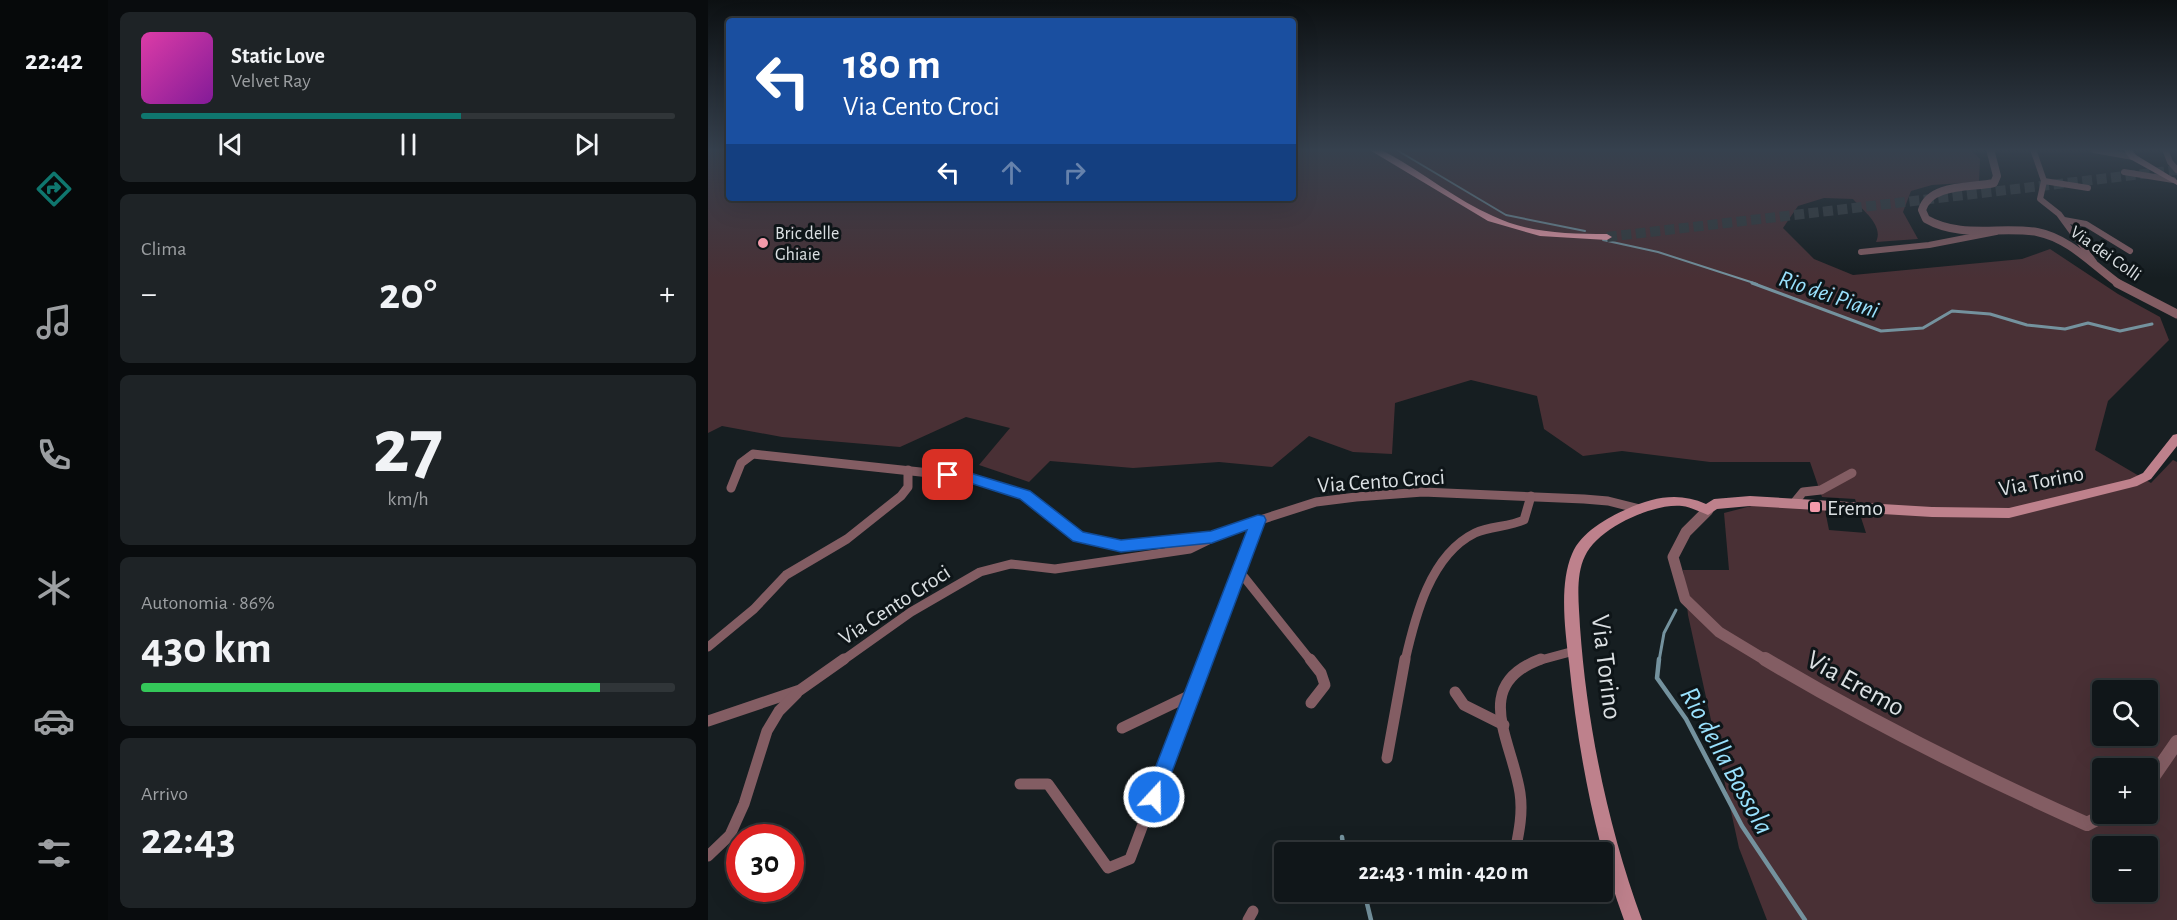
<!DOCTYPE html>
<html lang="it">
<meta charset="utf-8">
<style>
:root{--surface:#101619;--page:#1e2326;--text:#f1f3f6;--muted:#9c9fa2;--line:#303538;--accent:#0f766e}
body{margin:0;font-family:"Alegreya Sans",sans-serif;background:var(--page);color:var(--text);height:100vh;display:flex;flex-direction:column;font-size:22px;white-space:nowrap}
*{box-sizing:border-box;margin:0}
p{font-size:20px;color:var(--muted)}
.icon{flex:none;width:33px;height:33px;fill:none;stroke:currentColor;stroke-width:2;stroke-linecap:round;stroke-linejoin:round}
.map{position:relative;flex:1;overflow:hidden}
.side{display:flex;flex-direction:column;gap:12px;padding:12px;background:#090c0e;width:600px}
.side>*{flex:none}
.guide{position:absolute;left:18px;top:18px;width:570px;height:183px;border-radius:6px;box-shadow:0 6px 24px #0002,0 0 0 2px var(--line);background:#1a4fa0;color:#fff;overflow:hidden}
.fabs{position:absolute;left:1384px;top:680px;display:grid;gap:12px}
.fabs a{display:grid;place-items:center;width:66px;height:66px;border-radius:6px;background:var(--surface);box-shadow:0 6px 24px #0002,0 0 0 2px var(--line);font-size:30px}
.speed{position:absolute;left:18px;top:824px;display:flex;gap:12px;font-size:30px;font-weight:700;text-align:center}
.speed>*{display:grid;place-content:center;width:78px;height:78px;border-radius:50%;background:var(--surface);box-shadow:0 6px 24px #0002,0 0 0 2px var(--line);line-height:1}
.speed .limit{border:9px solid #d22;background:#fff;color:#111}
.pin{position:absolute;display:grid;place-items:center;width:51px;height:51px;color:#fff;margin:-26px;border-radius:12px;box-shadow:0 3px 9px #0006}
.me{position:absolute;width:66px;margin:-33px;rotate:21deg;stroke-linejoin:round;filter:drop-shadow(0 0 4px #0008)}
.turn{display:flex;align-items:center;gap:21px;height:126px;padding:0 18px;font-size:27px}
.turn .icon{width:78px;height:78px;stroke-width:2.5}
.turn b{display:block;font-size:42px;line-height:51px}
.lanes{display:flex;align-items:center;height:57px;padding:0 18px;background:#0003;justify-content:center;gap:30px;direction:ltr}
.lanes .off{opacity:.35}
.big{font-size:45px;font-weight:700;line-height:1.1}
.side .card{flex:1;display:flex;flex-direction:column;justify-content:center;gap:9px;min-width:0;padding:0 21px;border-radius:9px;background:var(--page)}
.side .dial{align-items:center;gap:0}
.dial b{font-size:78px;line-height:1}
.song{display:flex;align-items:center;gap:18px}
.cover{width:72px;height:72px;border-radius:9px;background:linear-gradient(135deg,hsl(320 70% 55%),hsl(290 70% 35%))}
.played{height:6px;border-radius:3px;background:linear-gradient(90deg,var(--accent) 60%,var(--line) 60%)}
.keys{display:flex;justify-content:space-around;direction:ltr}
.heat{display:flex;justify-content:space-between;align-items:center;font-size:33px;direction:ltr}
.charge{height:9px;border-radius:4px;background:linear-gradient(90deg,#34c759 86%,var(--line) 0)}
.trip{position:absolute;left:566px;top:842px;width:339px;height:60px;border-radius:6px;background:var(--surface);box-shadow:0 6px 24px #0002,0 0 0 2px var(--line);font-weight:700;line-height:60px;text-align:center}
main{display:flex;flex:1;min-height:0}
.tab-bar{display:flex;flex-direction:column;width:108px;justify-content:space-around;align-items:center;background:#06090a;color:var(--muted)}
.tab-bar .icon{width:42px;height:42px}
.tab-bar .current{color:var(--accent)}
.tab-bar b{font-size:27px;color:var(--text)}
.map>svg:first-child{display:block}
.green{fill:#493035;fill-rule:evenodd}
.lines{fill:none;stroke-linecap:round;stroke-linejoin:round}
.stream-far2{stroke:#74929e;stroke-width:2}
.stream-far1{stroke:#74929e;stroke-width:3}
.stream{stroke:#74929e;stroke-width:4.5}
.primary-tunnel{stroke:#343b3e;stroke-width:10;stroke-dasharray:10 4.5;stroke-linecap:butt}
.minor-far2{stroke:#835d63;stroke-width:6}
.minor-far1{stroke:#835d63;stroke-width:9}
.minor{stroke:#835d63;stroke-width:11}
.tertiary-far3{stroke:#835d63;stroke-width:8}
.tertiary-far2{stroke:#835d63;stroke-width:9}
.tertiary-far1{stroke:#835d63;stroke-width:11}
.tertiary{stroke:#835d63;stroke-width:14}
.secondary{fill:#be818c;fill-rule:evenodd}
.primary{fill:#ec9dab;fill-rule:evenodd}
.route{fill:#1a73e8;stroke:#114b97;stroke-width:1.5}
.poi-dot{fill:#f39aaa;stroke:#0e1518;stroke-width:2}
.labels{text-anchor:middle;stroke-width:6;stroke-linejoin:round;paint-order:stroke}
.far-poi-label{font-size:18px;fill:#dbe0e3;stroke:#0e1518;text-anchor:start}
.far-street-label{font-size:18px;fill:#dbe0e3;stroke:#0e1518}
.street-label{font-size:22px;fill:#dbe0e3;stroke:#0e1518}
.poi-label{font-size:22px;fill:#dbe0e3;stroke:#0e1518;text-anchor:start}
.water-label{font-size:24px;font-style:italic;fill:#99e1fd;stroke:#0e1518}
.near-street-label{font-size:27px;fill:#dbe0e3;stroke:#0e1518}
.near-water-label{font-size:28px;font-style:italic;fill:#99e1fd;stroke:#0e1518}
</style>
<main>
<nav class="tab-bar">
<b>22:42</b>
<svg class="icon current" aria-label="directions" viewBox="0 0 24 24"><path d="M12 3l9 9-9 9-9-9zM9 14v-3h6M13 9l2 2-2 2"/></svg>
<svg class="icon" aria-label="music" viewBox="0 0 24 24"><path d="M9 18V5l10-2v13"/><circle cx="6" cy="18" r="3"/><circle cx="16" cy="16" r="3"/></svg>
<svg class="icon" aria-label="phone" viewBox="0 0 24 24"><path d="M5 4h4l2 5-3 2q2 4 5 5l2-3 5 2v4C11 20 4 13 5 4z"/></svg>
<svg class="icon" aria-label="climate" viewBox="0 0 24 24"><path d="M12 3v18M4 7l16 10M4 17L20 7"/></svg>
<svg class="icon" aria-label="car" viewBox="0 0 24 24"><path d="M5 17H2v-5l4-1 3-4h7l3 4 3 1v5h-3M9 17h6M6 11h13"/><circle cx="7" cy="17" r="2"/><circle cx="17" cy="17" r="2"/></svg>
<svg class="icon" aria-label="filters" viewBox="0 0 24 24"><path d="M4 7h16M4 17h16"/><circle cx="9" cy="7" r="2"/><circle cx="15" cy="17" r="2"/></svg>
</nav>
<section class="side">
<div class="card">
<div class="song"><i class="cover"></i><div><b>Static Love</b><p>Velvet Ray</p></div></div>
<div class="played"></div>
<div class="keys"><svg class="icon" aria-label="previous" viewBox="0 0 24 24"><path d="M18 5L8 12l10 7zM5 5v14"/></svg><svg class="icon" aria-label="pause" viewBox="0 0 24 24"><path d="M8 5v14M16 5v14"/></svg><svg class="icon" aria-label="next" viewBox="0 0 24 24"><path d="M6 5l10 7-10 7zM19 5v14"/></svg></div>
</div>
<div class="card"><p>Clima</p>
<div class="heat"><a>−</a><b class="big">20°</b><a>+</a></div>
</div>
<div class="card dial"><b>27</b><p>km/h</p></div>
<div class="card"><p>Autonomia · 86%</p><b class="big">430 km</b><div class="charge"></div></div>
<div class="card"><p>Arrivo</p><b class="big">22:43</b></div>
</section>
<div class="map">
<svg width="1469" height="920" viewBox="0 0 1469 920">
<rect width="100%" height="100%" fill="#161e21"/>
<path class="green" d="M0,149H21V198H585V149H1262L1272,159L1271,182L1224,185L1203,191L1195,212L1210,239L1168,242C1176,225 1155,211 1145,199L1116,198L1090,206L1075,228L1106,259L1145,275L1314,259L1342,249L1410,294L1452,317L1461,340L1400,401L1387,450L1443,483L1465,460L1469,462V920H1059L1031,848L980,615L975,570H1021L1016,513L1047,505L1117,510L1121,530L1158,533L1147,499L1114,497L1102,462H1002L914,451L875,456L836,429L829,396L763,380L687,403L684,454L645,452L601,436L564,467L511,462L425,468L342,461L321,482L271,465L302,428L258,417L192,447L74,437L14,426L0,433ZM1395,690H1440V735H1395ZM1395,768H1440V813H1395ZM1395,846H1440V891H1395Z"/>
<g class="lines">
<g class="stream-far2">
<polyline points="687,149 798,215 877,231"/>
<polyline points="895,240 950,252 1049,284"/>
</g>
<g class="stream-far1">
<polyline points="1044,283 1173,331 1215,328 1244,311 1282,314 1319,325 1357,329 1380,323 1412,331 1444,324"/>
<polyline points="951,661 956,633 968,610"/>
</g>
<g class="stream">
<polyline points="951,659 949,678 978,719 1034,826 1097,920"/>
<polyline points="634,837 636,852"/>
<polyline points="656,891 663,920"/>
</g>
<polyline class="primary-tunnel" points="899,237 1469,170"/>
<g class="minor-far2">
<polyline points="1325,149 1336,181 1332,199 1351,214 1386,262"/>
<polyline points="1457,149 1462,162 1469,170"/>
<polyline points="1386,150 1425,157"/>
<polyline points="1416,172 1465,180"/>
<polyline points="1336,181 1380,188"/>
<polyline points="1356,220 1378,224 1422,251"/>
<polyline points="1153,252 1221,245 1288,232"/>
</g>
<g class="minor-far1">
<polyline points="23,488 33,463 45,454 259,477 317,495 370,537 413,546 497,538"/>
<polyline points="1086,503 1095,492 1113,490 1144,473"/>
<polyline points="532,572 603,661"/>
<polyline points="0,647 46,609 78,575 139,539 193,496 200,487 200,470"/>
<polyline points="134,661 203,612 272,572 303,564 347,569 482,549 521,530 608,502 648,497 715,492 876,499 900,501 932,509"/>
<polyline points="497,661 550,520"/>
<path d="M697,661C707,617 722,555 767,533C782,526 800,527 816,520L823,496"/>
<polyline points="829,661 866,651"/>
</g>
<g class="minor">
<polyline points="602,659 613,673 617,685 603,703"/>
<polyline points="747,692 756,705 796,725"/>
<polyline points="0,721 92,690 136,659"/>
<polyline points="414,728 485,694"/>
<polyline points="679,758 697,659"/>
<polyline points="312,784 340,784 400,868 422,859 497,659"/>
<path d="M807,852C811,832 815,813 812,793C804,740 762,685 833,659"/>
<polyline points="0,856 22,835 36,804 59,731 71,711 89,693"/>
<polyline points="540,920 545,911"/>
</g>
<path class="tertiary-far3" d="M1282,149L1289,176L1286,183C1264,188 1222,183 1214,210L1218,219C1253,239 1292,226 1329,232C1361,238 1386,266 1411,284"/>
<polyline class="tertiary-far2" points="1409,283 1469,314"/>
<polyline class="tertiary-far1" points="1000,510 978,532 965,557 977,599 1011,632 1059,661"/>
<g class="tertiary">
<path d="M1057,659C1161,721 1269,775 1379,824L1400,813"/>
<polyline points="1440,784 1469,742"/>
</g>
<g class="secondary">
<polygon points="1415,149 1423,149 1428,155 1469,180 1469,185 1422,159"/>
<path d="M1469,434V446L1443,479L1429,486L1301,518L1224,517L1042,506L1009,509L1000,515C992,512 983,507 974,506C945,503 890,528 877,556C867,576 871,605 872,627C879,726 900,827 934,920H916C886,837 870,750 861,662C857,630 851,584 864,554C873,532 899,518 919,509C946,497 971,492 998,504L1006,499L1042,496L1224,507L1301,508L1422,479L1435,473L1465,435Z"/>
</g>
<path class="primary" d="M660,149H671L681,154C716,173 748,200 785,216C820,233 860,234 899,234L904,237L899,240L832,236L780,221Z"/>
</g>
<linearGradient id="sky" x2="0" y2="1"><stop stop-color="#0c1012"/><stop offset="0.54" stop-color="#36414e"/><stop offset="1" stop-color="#36414e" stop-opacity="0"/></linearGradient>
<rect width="1469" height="278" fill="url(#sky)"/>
<polygon class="route" points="240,470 259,472 322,491 375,532 413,540 503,531 550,515 556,516 558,520 452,804 446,807 439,804 436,797 539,530 504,543 413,552 365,541 312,499 259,482 235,478 233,475"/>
<g class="poi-dot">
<circle cx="55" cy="243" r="6"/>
<rect x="1101" y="501" width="12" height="12" rx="3"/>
</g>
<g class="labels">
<g class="far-poi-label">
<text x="67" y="239">Bric delle<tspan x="67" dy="21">Ghiaie</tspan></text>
</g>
<g class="far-street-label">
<text transform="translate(1398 253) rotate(35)" y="6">Via dei Colli</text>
</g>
<g class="street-label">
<text transform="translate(673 480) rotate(-4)" y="8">Via Cento Croci</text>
<text transform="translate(1333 480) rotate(-11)" y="8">Via Torino</text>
<text transform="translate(186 604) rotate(-33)" y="8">Via Cento Croci</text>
</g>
<g class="poi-label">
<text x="1119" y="515">Eremo</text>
</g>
<g class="water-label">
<text transform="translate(1121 294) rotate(19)" y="8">Rio dei Piani</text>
</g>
<g class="near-street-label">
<text transform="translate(899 667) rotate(83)" y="9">Via Torino</text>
<text transform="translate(1148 683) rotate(29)" y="9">Via Eremo</text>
</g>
<g class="near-water-label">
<text transform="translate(1020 760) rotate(61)" y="10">Rio della Bossola</text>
</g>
</g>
</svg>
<div class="fabs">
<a><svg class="icon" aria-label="search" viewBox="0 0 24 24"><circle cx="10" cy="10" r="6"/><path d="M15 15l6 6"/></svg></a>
<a>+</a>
<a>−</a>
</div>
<div class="speed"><div class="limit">30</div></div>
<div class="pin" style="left:240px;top:475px;background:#d93025"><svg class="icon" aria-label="arrive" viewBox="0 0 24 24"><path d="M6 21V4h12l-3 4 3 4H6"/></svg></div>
<svg class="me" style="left:446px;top:797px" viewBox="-20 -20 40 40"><circle r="17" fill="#1a73e8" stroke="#fff" stroke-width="3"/><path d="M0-11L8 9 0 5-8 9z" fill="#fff"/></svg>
<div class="trip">22:43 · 1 min · 420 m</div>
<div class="guide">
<div class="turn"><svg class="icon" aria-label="left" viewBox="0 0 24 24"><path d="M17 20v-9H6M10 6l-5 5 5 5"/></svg><div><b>180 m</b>Via Cento Croci</div></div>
<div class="lanes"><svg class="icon" aria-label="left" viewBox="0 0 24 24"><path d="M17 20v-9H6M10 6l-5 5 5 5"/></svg><svg class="icon off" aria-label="ahead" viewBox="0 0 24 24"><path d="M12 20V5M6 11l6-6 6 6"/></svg><svg class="icon off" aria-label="right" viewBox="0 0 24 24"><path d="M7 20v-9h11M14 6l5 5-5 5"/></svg></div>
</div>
</div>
</main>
